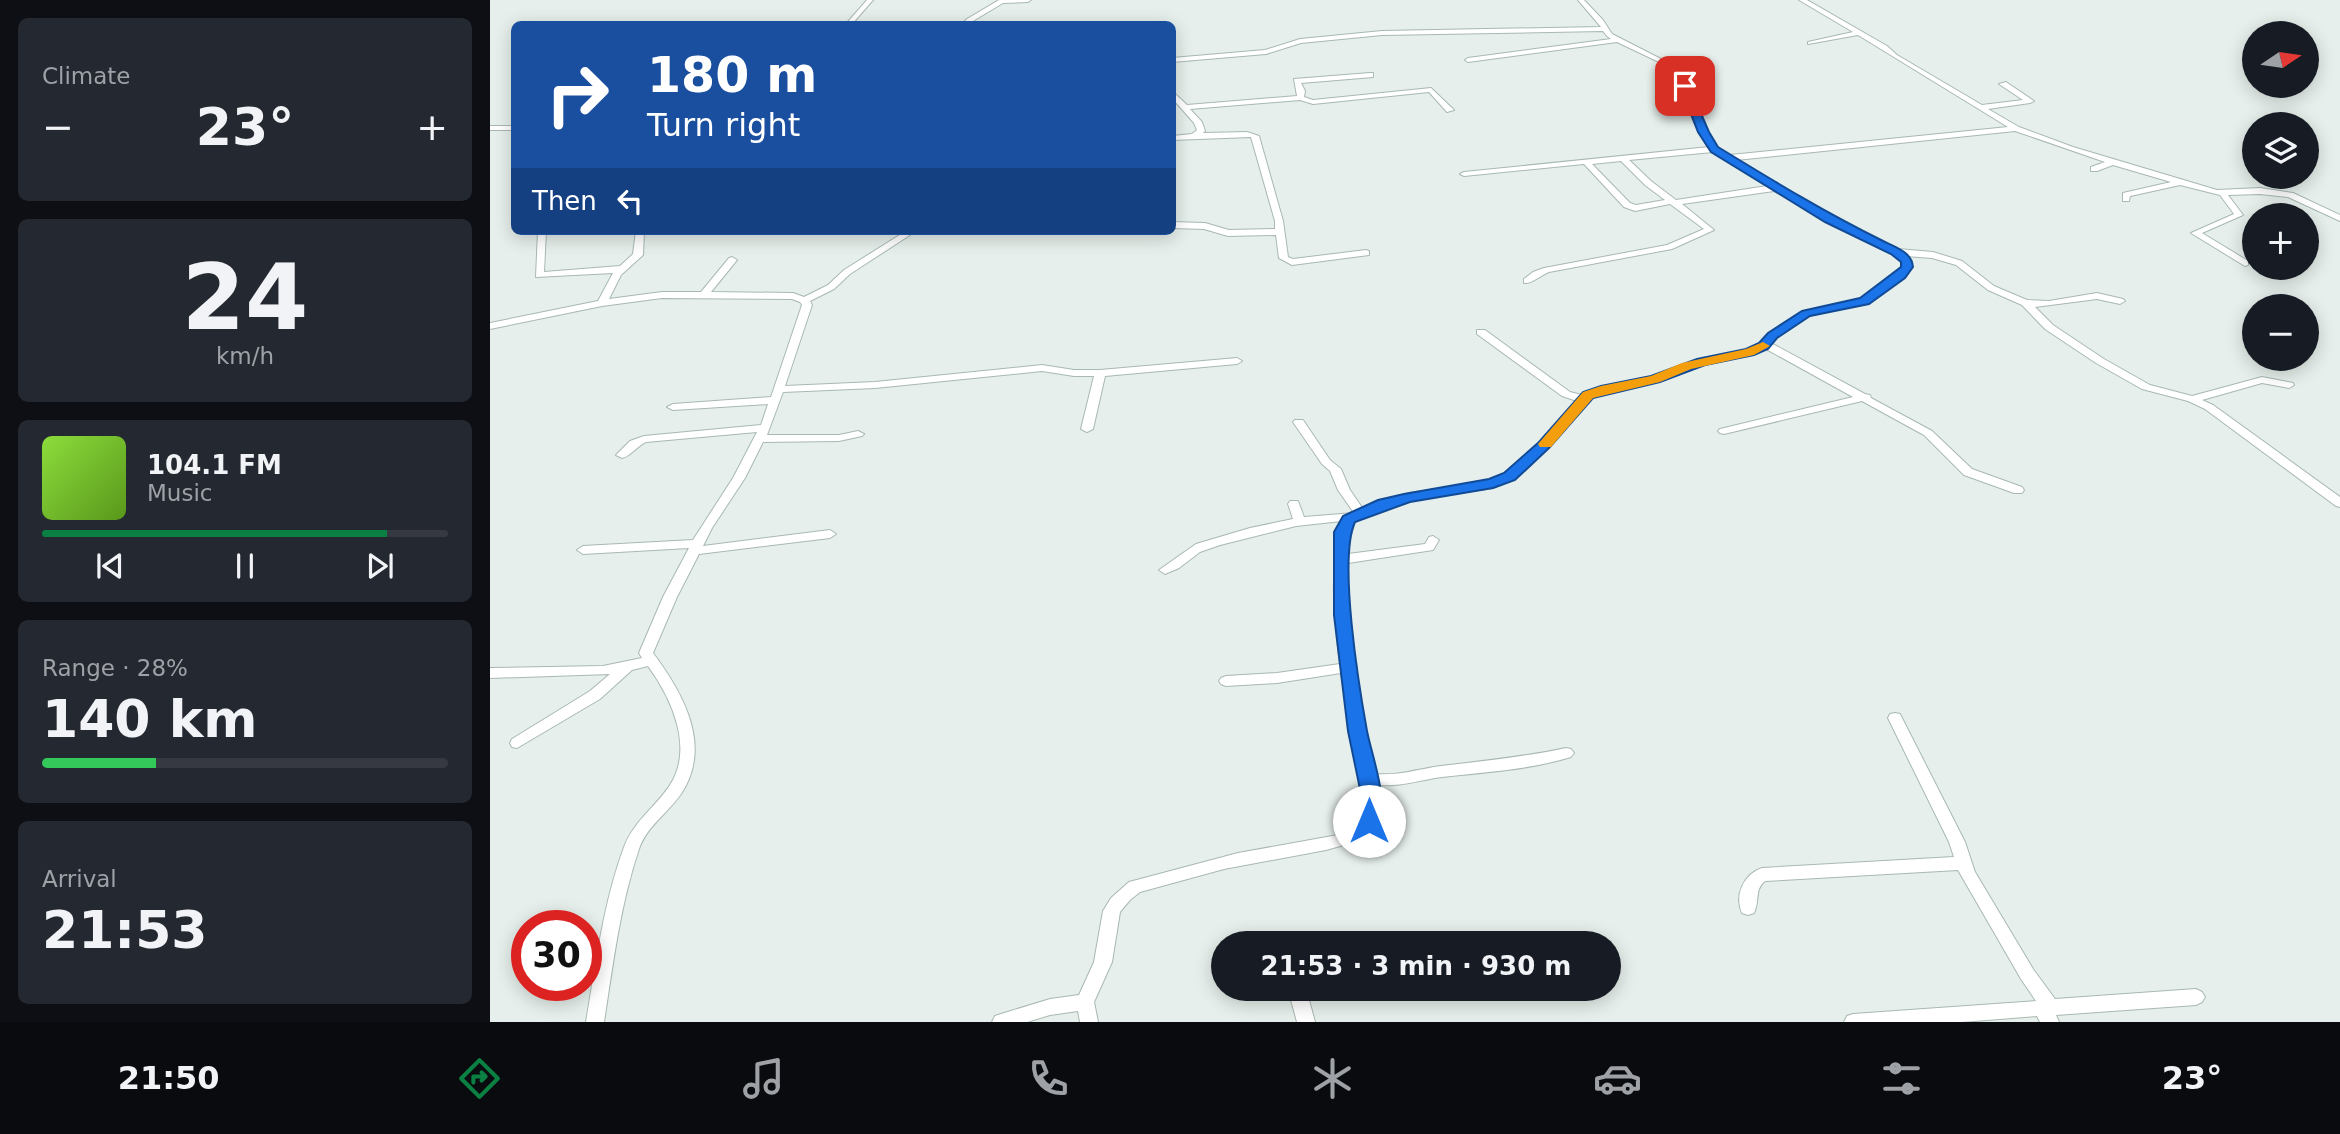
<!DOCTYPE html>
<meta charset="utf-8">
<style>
:root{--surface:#171b24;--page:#242831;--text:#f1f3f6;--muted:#9ea1a6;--line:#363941;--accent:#0b8043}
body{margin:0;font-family:"DejaVu Sans",sans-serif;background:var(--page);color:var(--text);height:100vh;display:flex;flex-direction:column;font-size:26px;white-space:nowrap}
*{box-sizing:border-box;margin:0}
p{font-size:23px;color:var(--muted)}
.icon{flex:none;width:38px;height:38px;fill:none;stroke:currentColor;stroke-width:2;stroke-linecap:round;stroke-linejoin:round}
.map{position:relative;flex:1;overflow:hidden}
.side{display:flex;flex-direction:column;gap:18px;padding:18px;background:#0d0f14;width:490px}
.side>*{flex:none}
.banner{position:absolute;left:21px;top:21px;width:665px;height:214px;border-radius:10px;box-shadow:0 4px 18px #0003;background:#1a4fa0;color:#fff;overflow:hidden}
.needle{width:46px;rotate:77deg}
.buttons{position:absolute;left:1752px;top:21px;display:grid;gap:14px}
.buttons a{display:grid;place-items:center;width:77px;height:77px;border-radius:50%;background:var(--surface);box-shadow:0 4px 18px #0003;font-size:35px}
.speed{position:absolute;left:21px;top:910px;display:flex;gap:14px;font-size:35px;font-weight:700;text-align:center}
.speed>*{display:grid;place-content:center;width:91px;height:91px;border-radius:50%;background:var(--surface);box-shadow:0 4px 18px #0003;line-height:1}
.speed .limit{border:10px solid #d22;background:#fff;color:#111}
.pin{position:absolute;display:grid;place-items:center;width:60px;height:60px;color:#fff;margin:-30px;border-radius:14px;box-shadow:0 4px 10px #0006}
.me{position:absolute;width:77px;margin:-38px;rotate:0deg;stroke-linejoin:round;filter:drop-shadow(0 0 5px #0008)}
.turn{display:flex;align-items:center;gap:24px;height:147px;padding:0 21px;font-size:32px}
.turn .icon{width:91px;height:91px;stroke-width:2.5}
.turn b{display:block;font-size:49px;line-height:60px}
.then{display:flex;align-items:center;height:66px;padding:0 21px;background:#0003;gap:14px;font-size:26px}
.big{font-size:52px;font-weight:700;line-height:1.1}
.side .widget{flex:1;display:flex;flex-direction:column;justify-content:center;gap:10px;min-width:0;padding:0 24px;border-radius:10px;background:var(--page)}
.side .dial{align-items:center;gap:0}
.dial b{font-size:91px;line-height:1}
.song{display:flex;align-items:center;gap:21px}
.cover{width:84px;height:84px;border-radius:10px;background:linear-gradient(135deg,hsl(90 70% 55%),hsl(90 70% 35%))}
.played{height:7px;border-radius:4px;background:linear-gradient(90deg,var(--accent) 85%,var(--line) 85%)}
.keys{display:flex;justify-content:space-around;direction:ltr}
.heat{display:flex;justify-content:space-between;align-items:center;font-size:38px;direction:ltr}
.charge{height:10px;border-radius:5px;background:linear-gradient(90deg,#34c759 28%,var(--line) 0)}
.trip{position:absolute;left:721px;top:931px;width:410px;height:70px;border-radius:35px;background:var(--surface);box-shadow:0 4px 18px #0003;font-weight:700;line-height:70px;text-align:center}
.menu{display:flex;height:112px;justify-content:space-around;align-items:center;background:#090b0e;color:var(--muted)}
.menu .icon{width:49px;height:49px}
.menu .active{color:var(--accent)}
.menu b{font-size:32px;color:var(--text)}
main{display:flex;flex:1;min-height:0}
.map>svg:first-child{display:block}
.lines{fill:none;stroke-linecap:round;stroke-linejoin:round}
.minor-casing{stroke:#a8b8b2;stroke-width:2}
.minor{fill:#fff;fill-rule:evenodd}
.route{fill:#1a73e8;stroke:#114b97;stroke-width:2}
.slow{fill:#f59e0b}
</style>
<main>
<section class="side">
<div class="widget"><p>Climate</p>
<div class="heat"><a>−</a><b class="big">23°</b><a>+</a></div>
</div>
<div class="widget dial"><b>24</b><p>km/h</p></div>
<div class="widget">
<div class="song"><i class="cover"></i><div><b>104.1 FM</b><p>Music</p></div></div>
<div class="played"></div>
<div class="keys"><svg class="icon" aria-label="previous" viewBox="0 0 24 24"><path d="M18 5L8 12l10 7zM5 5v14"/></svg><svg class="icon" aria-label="pause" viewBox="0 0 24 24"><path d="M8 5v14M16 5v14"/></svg><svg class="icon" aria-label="next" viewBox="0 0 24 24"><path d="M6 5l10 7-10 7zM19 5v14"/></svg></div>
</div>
<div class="widget"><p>Range · 28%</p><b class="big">140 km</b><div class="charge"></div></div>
<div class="widget"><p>Arrival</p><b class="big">21:53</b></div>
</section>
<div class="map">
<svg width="1850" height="1022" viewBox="0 0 1850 1022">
<rect width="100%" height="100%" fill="#e6efeb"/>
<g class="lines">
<defs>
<g id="minor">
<polygon points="377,0 383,0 362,24 356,24"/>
<polygon points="509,0 541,0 538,2 513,3 478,24 472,24 477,19"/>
<path d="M1088,0H1094L1113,20L1122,34L1173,60L1194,73L1217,132L1227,147L1240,155L1518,127L1368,35L1318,44V42L1363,32L1309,0H1317L1397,46L1407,55L1492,105L1533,100L1509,84L1516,82L1544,101L1540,103L1498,109L1529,127L1583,147L1727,190L1770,188L1803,193L1850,215V221L1798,197L1770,194L1738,195L1753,215L1712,233L1758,261V265L1755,266L1701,233L1744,214L1730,195L1690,185L1645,195L1640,196L1639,201H1633V193L1681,182L1623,165L1607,171H1601V167L1615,162L1525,131L1246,160L1295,190L1408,249L1443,252L1472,261L1504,286L1537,300L1559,301L1607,293L1633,299L1635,301L1630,304L1607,299L1545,307L1563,325L1614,359L1660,385L1702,396L1772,377L1803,383L1804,385L1799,388L1772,383L1712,400L1723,405L1850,497V507L1846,506L1715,409L1698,401L1652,389L1606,363L1555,329L1532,305L1498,290L1466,265L1442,258L1416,256L1422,261L1420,269L1377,303L1319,316L1286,338L1281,343L1375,394L1380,395L1381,398L1442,431L1482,469L1532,487L1534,490L1532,493H1524L1474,475L1434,435L1372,401L1234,434L1230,433L1228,431L1230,429L1363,397L1276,349L1264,354L1215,365L1169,381L1102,397L1058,447L1024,480L1003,488L920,500L898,507L865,521L860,538L858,554L935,544L939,537L943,536L949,540L943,550L858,563C858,584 857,652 867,667L865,670L875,734L885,774C908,776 929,769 951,766C993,761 1034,757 1076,748L1081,749L1084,753L1081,757C1039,770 996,772 952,777C930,780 910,787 887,785L888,807L885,823L877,835L868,841L836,850L734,869L650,892L640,900L630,912L622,962L604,1002L608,1022H590L588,1011L560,1015L537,1022H502L505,1016L511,1014L560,999L589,995L604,962L613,911L621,898L639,882L748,853L848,835L869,823L873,807L872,784L861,734L851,673L787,683L736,686L731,684L729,681L731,678L736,676L787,673L850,664C844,617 839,566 852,521L806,526L730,545L710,552L689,568L675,574L669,570L706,544L760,528L803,519L798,504L800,501H808L814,517L864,513L848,490L840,471L832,464L803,422L805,420H813L840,460L851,469L860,490L873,509L890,501L919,493L1000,481L1016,474L1050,443L1087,401L1072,396L987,334V330H995L1080,392L1092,395L1094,393L1162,377L1208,360L1257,350L1270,344L1278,334L1312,312L1371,299L1412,266V262L1403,254L1284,191L1192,204L1224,230L1182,249L1059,272C1051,275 1042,284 1034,283V279L1043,272L1054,268L1177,245L1214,229L1180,204L1145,211L1134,207L1094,164L974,176L970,174L974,172L1219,147L1209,132L1188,76L1169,62L1127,42L978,62L975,60L978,58L1121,39L1117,36L1113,31L892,35L811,43L776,54L682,62V58L775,50L810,39L892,31L1111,27ZM1223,152L1277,186L1186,200L1161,181L1139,160ZM1131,161L1155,185L1175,200L1146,205L1140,203L1102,164Z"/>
<polygon points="880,73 883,73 883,77 811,83 815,91 814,97 823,100 941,88 964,110 957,112 939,92 823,104 810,100 700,109 712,122 715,131 713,133 757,132 769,136 793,221 798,257 803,259 876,250 879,251 879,255 802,265 789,258 786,235 738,236 714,229 682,228 682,222 715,223 739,230 785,229 785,221 761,137 682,140 682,136 702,134 707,130 704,123 682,98 682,91 697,105 807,96 804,79"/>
<rect x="0" y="126" width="24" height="4"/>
<path d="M48,231H56L54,272L130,266L143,254L146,231H154L153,255L131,275L119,299L172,292H211L239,258L242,257L247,260L221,292L303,293L314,297L338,285L354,270L416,231H426L360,274L344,289L320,301L322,305L295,386L385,382L552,365L584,370H610L747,358L752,361L747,364L615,376L603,429L597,432L591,429L604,376H584L552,371L385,388L293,392L277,435H349L368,431L374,434L372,436L349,441L273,442L255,478L222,528L213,546L340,530L346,534L340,538L209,554L187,597L163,653C193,693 223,746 191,794C177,814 157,826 149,849C130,905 123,964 114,1022H96C106,964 113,905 133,850C142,822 165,808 180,785C204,748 182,699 158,666L142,670L110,699L27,748L22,747L20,743L22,739L100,691L120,674L0,678V668L113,666L152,658L149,653L173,597L199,548L93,554L87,550L93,546L203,540L243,478L267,432L156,442C147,446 141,456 132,458L126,455L140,441L154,436L271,425L278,404L183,410L177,407L183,404L281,397L312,305L310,302L302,299L172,298L112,306L0,329V323L108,301L123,273L46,277Z"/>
<path d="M1405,713L1410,714L1412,718L1475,842L1485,872L1543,969L1565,999L1706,989L1712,992L1715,997L1712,1002L1706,1005L1566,1015L1569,1022H1550L1547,1016L1472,1022H1354L1357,1016L1363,1014L1546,1001L1531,979L1468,870L1275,881C1264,890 1270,901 1264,913L1258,915L1252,913C1244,895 1254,874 1272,868L1464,857L1459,842L1398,718L1400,714Z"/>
<polygon points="798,989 816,989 825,1022 807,1022"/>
</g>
</defs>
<use href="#minor" class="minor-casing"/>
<use href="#minor" class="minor"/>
</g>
<path class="route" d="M1195,83L1199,86L1219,132L1228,147C1282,180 1336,213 1393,241C1405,247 1422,252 1423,267L1415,278L1379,304L1320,316L1287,338L1278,349L1264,355L1215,365L1170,382L1103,398L1059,448L1025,480L1003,488L920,502L865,522C848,559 869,687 877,731C882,757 900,802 887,826L879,829L872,826L869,821L870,789L858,731L844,615V532L853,516L888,500L914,494L999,479L1014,473L1049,442L1093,392L1111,386L1161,376L1207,359L1256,349L1269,343L1278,333L1312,311L1370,298L1411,267V262L1401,254L1335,222L1221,152L1208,132L1190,86Z"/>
<polygon class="slow" points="1273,342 1280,346 1264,355 1201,369 1170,382 1103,398 1061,447 1050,447 1048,444 1093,392 1111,386 1161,376 1192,363 1256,349"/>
</svg>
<div class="buttons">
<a><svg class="needle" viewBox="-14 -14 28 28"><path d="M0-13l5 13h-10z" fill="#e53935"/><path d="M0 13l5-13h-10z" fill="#9ea1a6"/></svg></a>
<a><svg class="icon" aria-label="layers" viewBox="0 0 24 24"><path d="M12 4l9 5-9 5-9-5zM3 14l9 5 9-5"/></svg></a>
<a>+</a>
<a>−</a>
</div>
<div class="speed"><div class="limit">30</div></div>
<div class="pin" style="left:1195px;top:86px;background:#d93025"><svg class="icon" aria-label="arrive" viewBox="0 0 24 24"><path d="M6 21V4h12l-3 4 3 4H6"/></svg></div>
<svg class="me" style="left:879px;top:821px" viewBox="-20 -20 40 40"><circle r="19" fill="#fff"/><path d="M0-13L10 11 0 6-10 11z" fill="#1a73e8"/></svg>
<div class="trip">21:53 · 3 min · 930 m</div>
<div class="banner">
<div class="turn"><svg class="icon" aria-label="right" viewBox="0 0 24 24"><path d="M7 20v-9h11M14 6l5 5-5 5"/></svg><div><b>180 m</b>Turn right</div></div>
<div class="then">Then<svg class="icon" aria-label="left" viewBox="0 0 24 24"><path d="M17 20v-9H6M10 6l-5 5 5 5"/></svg></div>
</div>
</div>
</main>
<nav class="menu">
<b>21:50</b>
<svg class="icon active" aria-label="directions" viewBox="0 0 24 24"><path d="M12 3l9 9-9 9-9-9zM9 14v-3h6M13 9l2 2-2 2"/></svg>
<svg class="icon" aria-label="music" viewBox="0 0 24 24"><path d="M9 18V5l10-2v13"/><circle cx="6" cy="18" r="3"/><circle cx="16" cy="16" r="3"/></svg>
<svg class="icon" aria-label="phone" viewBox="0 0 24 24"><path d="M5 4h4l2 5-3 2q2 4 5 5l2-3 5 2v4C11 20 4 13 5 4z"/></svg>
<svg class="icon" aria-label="climate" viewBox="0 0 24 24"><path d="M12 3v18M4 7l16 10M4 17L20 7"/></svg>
<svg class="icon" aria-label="car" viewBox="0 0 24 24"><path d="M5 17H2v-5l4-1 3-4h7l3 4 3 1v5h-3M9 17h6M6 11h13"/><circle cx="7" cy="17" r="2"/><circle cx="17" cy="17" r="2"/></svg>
<svg class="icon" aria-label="filters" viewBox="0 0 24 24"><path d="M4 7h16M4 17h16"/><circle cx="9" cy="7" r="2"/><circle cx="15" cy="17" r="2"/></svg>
<b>23°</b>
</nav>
